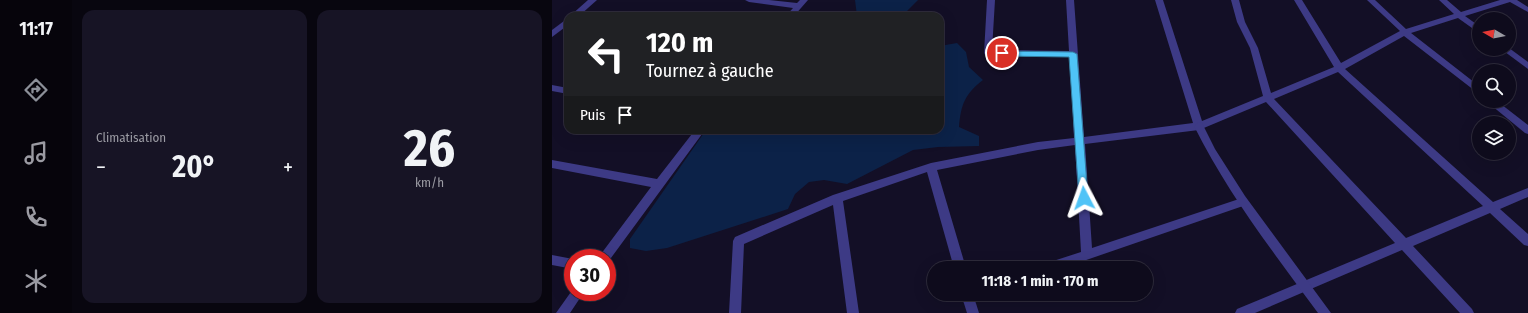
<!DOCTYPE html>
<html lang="fr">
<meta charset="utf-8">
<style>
:root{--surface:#0e0b1c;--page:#171425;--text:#f1f3f6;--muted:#9b9ba3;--line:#2e2b3b;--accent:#8c9099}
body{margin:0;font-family:"Fira Sans Condensed",sans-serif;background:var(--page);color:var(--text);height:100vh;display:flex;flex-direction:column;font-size:15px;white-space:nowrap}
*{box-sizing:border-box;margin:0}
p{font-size:13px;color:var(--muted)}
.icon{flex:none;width:22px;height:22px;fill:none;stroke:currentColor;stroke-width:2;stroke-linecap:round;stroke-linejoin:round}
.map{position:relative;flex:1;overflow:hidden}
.sheet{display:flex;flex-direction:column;gap:10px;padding:10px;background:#08060f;width:480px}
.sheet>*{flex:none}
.banner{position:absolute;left:12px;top:12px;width:380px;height:122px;border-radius:12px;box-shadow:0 4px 16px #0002,0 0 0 1px var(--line);background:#202124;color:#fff;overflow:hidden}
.needle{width:26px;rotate:279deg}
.controls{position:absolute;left:920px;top:12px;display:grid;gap:8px}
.controls a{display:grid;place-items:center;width:44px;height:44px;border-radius:50%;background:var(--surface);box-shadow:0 4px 16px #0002,0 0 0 1px var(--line);font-size:20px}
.speed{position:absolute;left:12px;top:249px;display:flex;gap:8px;font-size:20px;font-weight:700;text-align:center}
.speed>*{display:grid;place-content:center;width:52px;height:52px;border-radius:50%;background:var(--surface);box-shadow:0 4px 16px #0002,0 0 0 1px var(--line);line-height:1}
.speed .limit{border:6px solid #d22;background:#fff;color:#111}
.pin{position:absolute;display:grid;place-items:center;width:34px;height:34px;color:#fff;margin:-17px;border:2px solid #fff;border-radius:50%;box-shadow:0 1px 4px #0007}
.me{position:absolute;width:44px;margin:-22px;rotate:356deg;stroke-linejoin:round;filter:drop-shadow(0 0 3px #0008)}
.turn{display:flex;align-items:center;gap:14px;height:84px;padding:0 16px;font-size:18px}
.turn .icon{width:52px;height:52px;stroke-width:2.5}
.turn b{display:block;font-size:28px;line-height:34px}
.then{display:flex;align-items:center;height:38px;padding:0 16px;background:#0003;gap:8px;font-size:15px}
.big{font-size:30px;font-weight:700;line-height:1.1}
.sheet .widget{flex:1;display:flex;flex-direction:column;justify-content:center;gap:6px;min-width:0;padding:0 14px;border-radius:12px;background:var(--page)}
.sheet .dial{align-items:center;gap:0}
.dial b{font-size:52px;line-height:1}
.heat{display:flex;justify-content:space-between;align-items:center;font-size:22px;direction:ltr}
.sheet .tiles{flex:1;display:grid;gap:10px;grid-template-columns:repeat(2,1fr)}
.trip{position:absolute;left:375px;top:261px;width:226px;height:40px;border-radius:20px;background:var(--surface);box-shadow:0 4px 16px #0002,0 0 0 1px var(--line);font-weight:700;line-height:40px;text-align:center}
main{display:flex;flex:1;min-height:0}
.dock{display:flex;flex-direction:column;width:72px;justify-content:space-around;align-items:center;background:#06040b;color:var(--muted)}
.dock .icon{width:28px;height:28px}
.dock .selected{color:var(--accent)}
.dock b{font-size:18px;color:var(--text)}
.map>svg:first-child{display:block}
.water{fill:#0c2248}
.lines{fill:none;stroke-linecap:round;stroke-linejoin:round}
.minor{fill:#3d3a85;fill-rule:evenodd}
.tertiary{fill:#3d3a85;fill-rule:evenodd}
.route{fill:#4fc3f7;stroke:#337fa1}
</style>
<main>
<nav class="dock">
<b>11:17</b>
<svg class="icon selected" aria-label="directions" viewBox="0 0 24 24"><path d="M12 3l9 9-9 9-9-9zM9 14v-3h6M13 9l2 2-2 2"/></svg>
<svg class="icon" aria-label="music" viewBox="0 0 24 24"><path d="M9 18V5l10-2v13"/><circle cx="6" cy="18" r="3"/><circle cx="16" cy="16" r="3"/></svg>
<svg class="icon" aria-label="phone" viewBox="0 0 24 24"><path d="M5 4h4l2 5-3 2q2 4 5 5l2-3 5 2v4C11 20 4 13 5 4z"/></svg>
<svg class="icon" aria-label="climate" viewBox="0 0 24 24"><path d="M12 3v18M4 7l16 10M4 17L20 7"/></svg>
</nav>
<section class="sheet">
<div class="tiles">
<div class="widget"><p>Climatisation</p>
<div class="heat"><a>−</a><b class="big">20°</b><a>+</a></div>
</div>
<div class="widget dial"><b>26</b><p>km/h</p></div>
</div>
</section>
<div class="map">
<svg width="976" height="313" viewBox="0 0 976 313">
<rect width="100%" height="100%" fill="#130f26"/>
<g class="water">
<polygon points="303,0 366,0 354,12 346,16 305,16"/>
<path d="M405,43L414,52L417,67L431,80C413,94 409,104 407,127L427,136V146L386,147L361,150L295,184L272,180L257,182L243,194L236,209L115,248L94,251L78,248V239L154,130H388V46Z"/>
</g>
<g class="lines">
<g class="minor">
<polygon points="36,0 45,0 27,16 18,16"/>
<polygon points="193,0 217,0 245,3 248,0 256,0 242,16 234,16 241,8 197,2"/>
<path d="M435,0H443L440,50L517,51L514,0H522L532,137L641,123L603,0H611L650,121L711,96L698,48L685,22L679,0H687L693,22L706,48L719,93L782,67L742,0H750L789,63L848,31L815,0H823L854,29L902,14L887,0H895L909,12L948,0H965L976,7V12L958,2L913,16L927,26V33L906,18L859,33L927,86V94L852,36L793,69L941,202L976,188V197L948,209L976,234V246L972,245L938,213L861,246L920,309L922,313H908L850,250L703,313H683L685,309L843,243L714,102L647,130L533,144L540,248L690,198L694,199L695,202L694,205L511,268H490L492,264L529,252L523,145L486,150L385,170L414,268H402L375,172L291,201L307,313H295L281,205L192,244L189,313H177L181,241L183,237L281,195L379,163L486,142L522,138L518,57L433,55L432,53ZM786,72L931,206L854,238L722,99Z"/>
<polygon points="16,18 16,25 0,37 0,30"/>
<polygon points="957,48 976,62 976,69 949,49"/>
<polygon points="0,85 16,88 16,94 0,91"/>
<polygon points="934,101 945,101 976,125 976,134 973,133"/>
<polygon points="143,130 153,130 56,262 55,258 46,258 99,187 0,168 0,160 105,179"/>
<polygon points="0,255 21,259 21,269 0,265"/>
<polygon points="21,289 21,292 32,292 18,313 4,313"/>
<polygon points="409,294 421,294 427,313 415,313"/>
</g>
<path class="tertiary" d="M647,122L650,123L663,149L693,196L779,313H766C721,252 676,194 642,126Z"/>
</g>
<polygon class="route" points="448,51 521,52 525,54 536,198 535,201 528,201 527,198 517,57 450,56 448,55"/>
</svg>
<div class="controls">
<a><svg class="needle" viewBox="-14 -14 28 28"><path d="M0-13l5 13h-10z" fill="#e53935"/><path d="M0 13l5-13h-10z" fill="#9b9ba3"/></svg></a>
<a><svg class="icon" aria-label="search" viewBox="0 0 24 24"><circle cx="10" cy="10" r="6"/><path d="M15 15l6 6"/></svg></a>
<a><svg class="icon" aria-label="layers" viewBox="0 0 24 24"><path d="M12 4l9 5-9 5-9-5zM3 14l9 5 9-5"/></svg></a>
</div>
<div class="speed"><div class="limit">30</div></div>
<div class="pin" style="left:450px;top:53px;background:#d93025"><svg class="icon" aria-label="arrive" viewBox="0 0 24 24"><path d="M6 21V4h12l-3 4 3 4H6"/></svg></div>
<svg class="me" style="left:532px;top:198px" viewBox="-20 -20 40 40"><path d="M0-17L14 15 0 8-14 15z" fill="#4fc3f7" stroke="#fff" stroke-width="4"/></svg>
<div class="trip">11:18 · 1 min · 170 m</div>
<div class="banner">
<div class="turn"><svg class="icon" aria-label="left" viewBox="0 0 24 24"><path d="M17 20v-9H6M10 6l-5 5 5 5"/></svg><div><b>120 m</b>Tournez à gauche</div></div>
<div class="then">Puis<svg class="icon" aria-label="arrive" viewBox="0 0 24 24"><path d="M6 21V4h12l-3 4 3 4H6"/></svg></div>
</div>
</div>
</main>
